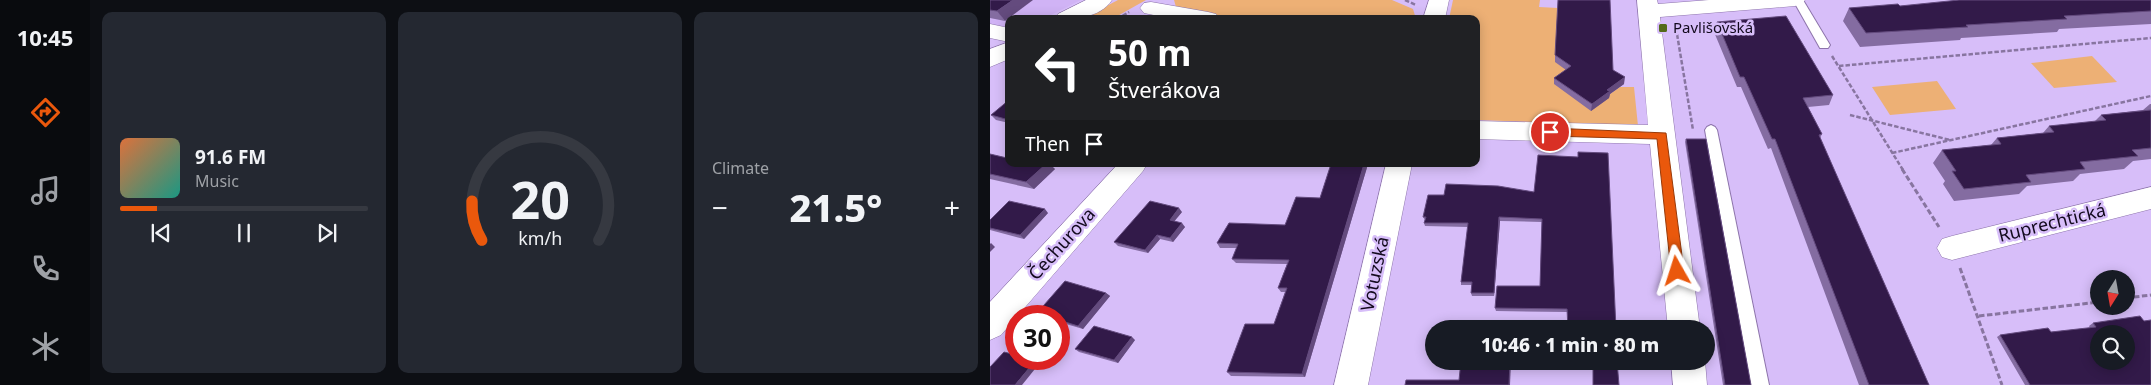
<!DOCTYPE html>
<meta charset="utf-8">
<style>
:root{--surface:#171b24;--page:#242831;--text:#f1f3f6;--muted:#9ea1a6;--line:#363941;--accent:#ea580c}
body{margin:0;font-family:"Noto Sans",sans-serif;background:var(--page);color:var(--text);height:100vh;display:flex;flex-direction:column;font-size:19px;white-space:nowrap}
*{box-sizing:border-box;margin:0}
p{font-size:16px;color:var(--muted)}
.icon{flex:none;width:28px;height:28px;fill:none;stroke:currentColor;stroke-width:2;stroke-linecap:round;stroke-linejoin:round}
.map{position:relative;flex:1;overflow:hidden}
.panel{display:flex;flex-direction:column;gap:12px;padding:12px;background:#0d0f14;width:900px}
.panel>*{flex:none}
.guide{position:absolute;left:15px;top:15px;width:475px;height:152px;border-radius:10px;box-shadow:0 2px 12px #0003;background:#202124;color:#fff;overflow:hidden}
.needle{width:32px;rotate:191deg}
.fabs{position:absolute;left:1100px;top:270px;display:grid;gap:10px}
.fabs a{display:grid;place-items:center;width:45px;height:45px;border-radius:50%;background:var(--surface);box-shadow:0 2px 12px #0003;font-size:25px}
.speed{position:absolute;left:15px;top:305px;display:flex;gap:10px;font-size:25px;font-weight:700;text-align:center}
.speed>*{display:grid;place-content:center;width:65px;height:65px;border-radius:50%;background:var(--surface);box-shadow:0 2px 12px #0003;line-height:1}
.speed .limit{border:8px solid #d22;background:#fff;color:#111}
.pin{position:absolute;display:grid;place-items:center;width:42px;height:42px;color:#fff;margin:-21px;border:2px solid #fff;border-radius:50%;box-shadow:0 1px 5px #0007}
.me{position:absolute;width:55px;margin:-28px;rotate:354deg;stroke-linejoin:round;filter:drop-shadow(0 0 4px #0008)}
.turn{display:flex;align-items:center;gap:18px;height:105px;padding:0 20px;font-size:22px}
.turn .icon{width:65px;height:65px;stroke-width:2.5}
.turn b{display:block;font-size:35px;line-height:42px}
.then{display:flex;align-items:center;height:48px;padding:0 20px;background:#0003;gap:10px;font-size:19px}
.big{font-size:38px;font-weight:800;line-height:1.1}
.panel .tile{flex:1;display:flex;flex-direction:column;justify-content:center;gap:8px;min-width:0;padding:0 18px;border-radius:10px;background:var(--page)}
.panel .dial{align-items:center;gap:0}
.dial svg{height:130px;overflow:visible;fill:none;stroke:var(--line);stroke-width:7;stroke-linecap:round;text-anchor:middle}
.dial text{fill:var(--text);stroke:none}
.song{display:flex;align-items:center;gap:15px}
.cover{width:60px;height:60px;border-radius:8px;background:linear-gradient(135deg,hsl(20 70% 55%),hsl(170 70% 35%))}
.played{height:5px;border-radius:2px;background:linear-gradient(90deg,var(--accent) 15%,var(--line) 15%)}
.keys{display:flex;justify-content:space-around;direction:ltr}
.heat{display:flex;justify-content:space-between;align-items:center;font-size:28px;direction:ltr}
.panel .tiles{flex:1;display:grid;gap:12px;grid-template-columns:repeat(3,1fr)}
.trip{position:absolute;left:435px;top:320px;width:290px;height:50px;border-radius:25px;background:var(--surface);box-shadow:0 2px 12px #0003;font-weight:800;line-height:50px;text-align:center}
main{display:flex;flex:1;min-height:0}
.dock{display:flex;flex-direction:column;width:90px;justify-content:space-around;align-items:center;background:#090b0e;color:var(--muted)}
.dock .icon{width:35px;height:35px}
.dock .current{color:var(--accent)}
.dock b{font-size:22px;color:var(--text)}
.map>svg:first-child{display:block}
.built{fill:#d0b3f5}
.green{fill:#edb075}
.lines{fill:none;stroke-linecap:round;stroke-linejoin:round}
.service-casing{stroke:#8d74ab;stroke-width:2}
.minor-casing{stroke:#8d74ab;stroke-width:1}
.tertiary-casing{stroke:#8d74ab;stroke-width:1}
.path-far1{stroke:#8875a0;stroke-width:2.5;stroke-dasharray:4.5 2;stroke-linecap:butt}
.path{stroke:#8875a0;stroke-width:3;stroke-dasharray:5.5 2.5;stroke-linecap:butt}
.service{fill:#fff;fill-rule:evenodd}
.minor{fill:#fff;fill-rule:evenodd}
.tertiary{fill:#fff;fill-rule:evenodd}
.wall{fill:#846ca1}
.shaded-wall{fill:#644b7e}
.building{fill:#321a49;stroke:#644b7e;fill-rule:evenodd}
.route{fill:#ea580c;stroke:#983908}
.poi-dot{fill:#536a19;stroke:#d7bef9;stroke-width:2}
.labels{text-anchor:middle;stroke-width:5;stroke-linejoin:round;paint-order:stroke}
.far-poi-label{font-size:15px;fill:#130a1e;stroke:#d7bef9;text-anchor:start}
.street-label{font-size:18px;fill:#130a1e;stroke:#d7bef9}
</style>
<main>
<nav class="dock">
<b>10:45</b>
<svg class="icon current" aria-label="directions" viewBox="0 0 24 24"><path d="M12 3l9 9-9 9-9-9zM9 14v-3h6M13 9l2 2-2 2"/></svg>
<svg class="icon" aria-label="music" viewBox="0 0 24 24"><path d="M9 18V5l10-2v13"/><circle cx="6" cy="18" r="3"/><circle cx="16" cy="16" r="3"/></svg>
<svg class="icon" aria-label="phone" viewBox="0 0 24 24"><path d="M5 4h4l2 5-3 2q2 4 5 5l2-3 5 2v4C11 20 4 13 5 4z"/></svg>
<svg class="icon" aria-label="climate" viewBox="0 0 24 24"><path d="M12 3v18M4 7l16 10M4 17L20 7"/></svg>
</nav>
<section class="panel">
<div class="tiles">
<div class="tile">
<div class="song"><i class="cover"></i><div><b>91.6 FM</b><p>Music</p></div></div>
<div class="played"></div>
<div class="keys"><svg class="icon" aria-label="previous" viewBox="0 0 24 24"><path d="M18 5L8 12l10 7zM5 5v14"/></svg><svg class="icon" aria-label="pause" viewBox="0 0 24 24"><path d="M8 5v14M16 5v14"/></svg><svg class="icon" aria-label="next" viewBox="0 0 24 24"><path d="M6 5l10 7-10 7zM19 5v14"/></svg></div>
</div>
<div class="tile dial"><svg viewBox="0 0 100 80">
<path d="M14 69A42 42 0 1 1 86 69"/>
<path d="M14 69A42 42 0 0 1 8 45" stroke="#ea580c"/>
<text x="50" y="56" font-size="32" font-weight="700">20</text>
<text x="50" y="72" font-size="11">km/h</text>
</svg></div>
<div class="tile"><p>Climate</p>
<div class="heat"><a>−</a><b class="big">21.5°</b><a>+</a></div>
</div>
</div>
</section>
<div class="map">
<svg width="1161" height="385" viewBox="0 0 1161 385">
<rect width="100%" height="100%" fill="#d7bef9"/>
<polygon class="built" points="0,0 91,0 53,19 19,19 19,26 4,26 0,25"/>
<g class="green">
<polygon points="128,0 156,0 122,19 92,19"/>
<polygon points="184,0 402,0 423,9 426,19 247,19 186,7"/>
<polygon points="463,0 550,0 549,7 568,8 581,73 565,84 617,96 630,87 644,87 648,126 486,120 486,19 459,19"/>
<polygon points="1102,56 1127,82 1064,88 1041,63"/>
<polygon points="947,81 966,109 900,115 882,87"/>
</g>
<g class="lines">
<defs>
<g id="service">
<polygon points="803,0 813,0 840,45 838,48 830,48"/>
<polygon points="721,125 725,127 727,130 779,385 761,385 715,130 717,127"/>
</g>
<g id="minor">
<polygon points="439,0 459,0 455,19 433,19"/>
<polygon points="647,0 667,0 668,4 719,0 815,0 812,4 805,6 670,17 710,329 678,329 660,144 486,139 486,121 658,125"/>
<polygon points="161,2 218,12 226,14 229,19 183,19 154,13 150,8 154,3"/>
<polygon points="0,24 19,28 19,42 0,38"/>
<polygon points="128,164 157,164 153,171 11,335 0,340 0,302"/>
<polygon points="396,164 422,164 378,385 344,385"/>
<polygon points="1161,187 1161,209 962,260 952,257 947,248 952,239 962,236"/>
<polygon points="681,361 715,361 717,385 683,385"/>
</g>
<g id="tertiary">
<path d="M96,0H122C110,18 85,19 65,19L68,14Z"/>
<polygon points="19,42 19,59 0,67 0,49"/>
</g>
</defs>
<use href="#service" class="service-casing"/>
<use href="#minor" class="minor-casing"/>
<use href="#tertiary" class="tertiary-casing"/>
<g class="path-far1">
<polyline points="415,0 426,5"/>
<polyline points="127,19 139,12"/>
<polyline points="686,28 703,130"/>
<polyline points="842,56 913,170"/>
<polyline points="849,66 1161,38"/>
<polyline points="860,115 960,140"/>
<polyline points="902,153 1161,96"/>
</g>
<g class="path">
<polyline points="912,169 949,227"/>
<polyline points="970,268 1012,385"/>
<polyline points="1136,298 1161,295"/>
<polyline points="989,316 1109,302"/>
</g>
<use href="#service" class="service"/>
<use href="#minor" class="minor"/>
<use href="#tertiary" class="tertiary"/>
</g>
<g class="wall">
<polygon points="0,0 15,21 0,18"/>
<polygon points="1161,0 1161,24 1069,29 1067,32 971,38 970,40 870,47 853,21 859,8 910,6"/>
<polygon points="727,22 843,95 839,105 818,107 832,134 830,138 939,385 869,385 781,148 778,149 751,87 747,87 724,32"/>
<polygon points="565,55 623,70 634,84 620,94 619,98 601,111 564,84 564,78 576,70 565,62"/>
<polygon points="19,100 19,123 6,120 1,115"/>
<polygon points="1160,104 1161,104 1161,159 1143,161 1134,169 1090,174 1083,181 1037,186 1029,194 964,201 953,184 955,181 943,163 952,150 1001,145 1007,138 1053,133 1059,126 1104,122 1111,115 1153,110"/>
<polygon points="696,139 761,385 733,385 695,142"/>
<polygon points="0,154 65,169 44,189 0,179"/>
<polygon points="588,157 577,312 506,311 505,308 550,286 552,222 510,221 504,296 482,296 481,293 482,285 471,285 471,282 478,227 435,226 434,223 435,220 433,217 454,195 544,192"/>
<polygon points="341,164 378,164 315,377 241,376 237,372 284,324 295,292 291,292 288,288 297,264 246,263 242,259 247,248 230,248 227,243 295,225 330,198"/>
<polygon points="192,212 184,221 195,227 183,242 170,239 158,253 128,246 124,242"/>
<polygon points="58,213 34,239 0,230 0,220"/>
<polygon points="116,293 120,296 93,329 69,322 69,316 51,316 47,313"/>
<polygon points="1103,323 1161,385 1035,385 1007,337 1010,335 1061,332 1100,328 1099,326"/>
<polygon points="145,340 128,363 89,352 85,349"/>
</g>
<g class="shaded-wall">
<polygon points="23,0 43,0 15,21 7,11"/>
<polygon points="635,77 634,84 620,94 619,98 601,111 602,104 617,90"/>
<polygon points="56,164 60,164 65,169 44,189 36,182"/>
<polygon points="374,164 378,164 315,377 312,374"/>
<polygon points="189,208 192,212 183,223 180,220"/>
<polygon points="55,209 58,213 34,239 30,235"/>
<polygon points="509,217 510,221 504,296 504,293"/>
<polygon points="192,223 195,227 183,242 180,238"/>
<polygon points="167,235 170,239 158,253 155,250"/>
<polygon points="1,243 5,247 0,252 0,244"/>
<polygon points="116,293 120,296 93,329 88,326"/>
<polygon points="142,337 145,340 128,363 124,360"/>
<polygon points="45,361 49,364 32,385 25,385"/>
<polygon points="520,361 521,361 520,385 519,385"/>
</g>
<g class="building">
<polygon points="0,0 23,0 7,11 0,10"/>
<polygon points="568,0 620,0 623,70 635,77 617,90 620,91 602,104 564,78 581,66 565,55"/>
<polygon points="969,0 1161,0 1161,11 1074,16 1077,19 1060,20 976,25 978,27 876,33 859,8 908,4 910,6"/>
<polygon points="796,16 843,95 813,98 832,134 829,135 939,385 879,385 785,139 782,139 754,77 750,77 727,22"/>
<polygon points="19,100 19,120 1,115"/>
<polygon points="1161,110 1161,148 1142,150 1148,156 1090,162 1095,169 1036,175 1041,182 974,189 962,171 966,171 952,150 1011,144 1007,138 1064,132 1059,126 1116,120 1111,115"/>
<polygon points="696,139 716,139 761,385 735,385"/>
<polygon points="588,152 618,153 626,329 578,329 577,309 505,308 507,286 550,286 552,219 509,217 504,293 481,293 482,282 471,282 478,223 434,223 436,217 433,217 438,195 454,195 456,184 508,186 544,192 548,155 588,157"/>
<polygon points="0,154 17,158 19,156 19,164 56,164 36,182 0,174"/>
<polygon points="341,164 374,164 312,374 237,372 255,324 284,324 297,288 288,288 299,260 242,259 248,244 227,243 239,223 295,225 306,197 330,198"/>
<polygon points="19,201 55,209 30,235 0,228 0,220"/>
<polygon points="160,201 189,208 180,220 192,223 180,238 167,235 155,250 124,242"/>
<polygon points="75,281 116,293 88,326 69,320 69,316 57,316 47,313"/>
<path d="M1150,316L1154,321L1161,320V385H1040L1010,335L1058,328L1061,332L1106,327L1103,323ZM1109,334H1136V361H1109Z"/>
<polygon points="104,326 142,337 124,360 85,349"/>
<polygon points="14,352 26,355 26,359 37,359 45,361 25,385 0,385 0,367"/>
<polygon points="471,361 520,361 519,385 415,385 416,380 469,380"/>
<polygon points="603,361 627,361 629,385 603,385"/>
</g>
<polygon class="route" points="560,128 676,133 694,271 692,275 687,276 683,275 681,271 667,139 560,136 555,132"/>
<rect class="poi-dot" x="668" y="23" width="10" height="10" rx="2.5"/>
<g class="labels">
<g class="far-poi-label">
<text x="683" y="33">Pavlišovská</text>
</g>
<g class="street-label">
<text transform="translate(1062 223) rotate(-14)" y="6">Ruprechtická</text>
<text transform="translate(72 244) rotate(-48)" y="6">Čechurova</text>
<text transform="translate(385 274) rotate(-78)" y="6">Votuzská</text>
</g>
</g>
</svg>
<div class="fabs">
<a><svg class="needle" viewBox="-14 -14 28 28"><path d="M0-13l5 13h-10z" fill="#e53935"/><path d="M0 13l5-13h-10z" fill="#9ea1a6"/></svg></a>
<a><svg class="icon" aria-label="search" viewBox="0 0 24 24"><circle cx="10" cy="10" r="6"/><path d="M15 15l6 6"/></svg></a>
</div>
<div class="speed"><div class="limit">30</div></div>
<div class="pin" style="left:560px;top:132px;background:#d93025"><svg class="icon" aria-label="arrive" viewBox="0 0 24 24"><path d="M6 21V4h12l-3 4 3 4H6"/></svg></div>
<svg class="me" style="left:687px;top:271px" viewBox="-20 -20 40 40"><path d="M0-17L14 15 0 8-14 15z" fill="#ea580c" stroke="#fff" stroke-width="4"/></svg>
<div class="trip">10:46 · 1 min · 80 m</div>
<div class="guide">
<div class="turn"><svg class="icon" aria-label="left" viewBox="0 0 24 24"><path d="M17 20v-9H6M10 6l-5 5 5 5"/></svg><div><b>50 m</b>Štverákova</div></div>
<div class="then">Then<svg class="icon" aria-label="arrive" viewBox="0 0 24 24"><path d="M6 21V4h12l-3 4 3 4H6"/></svg></div>
</div>
</div>
</main>
